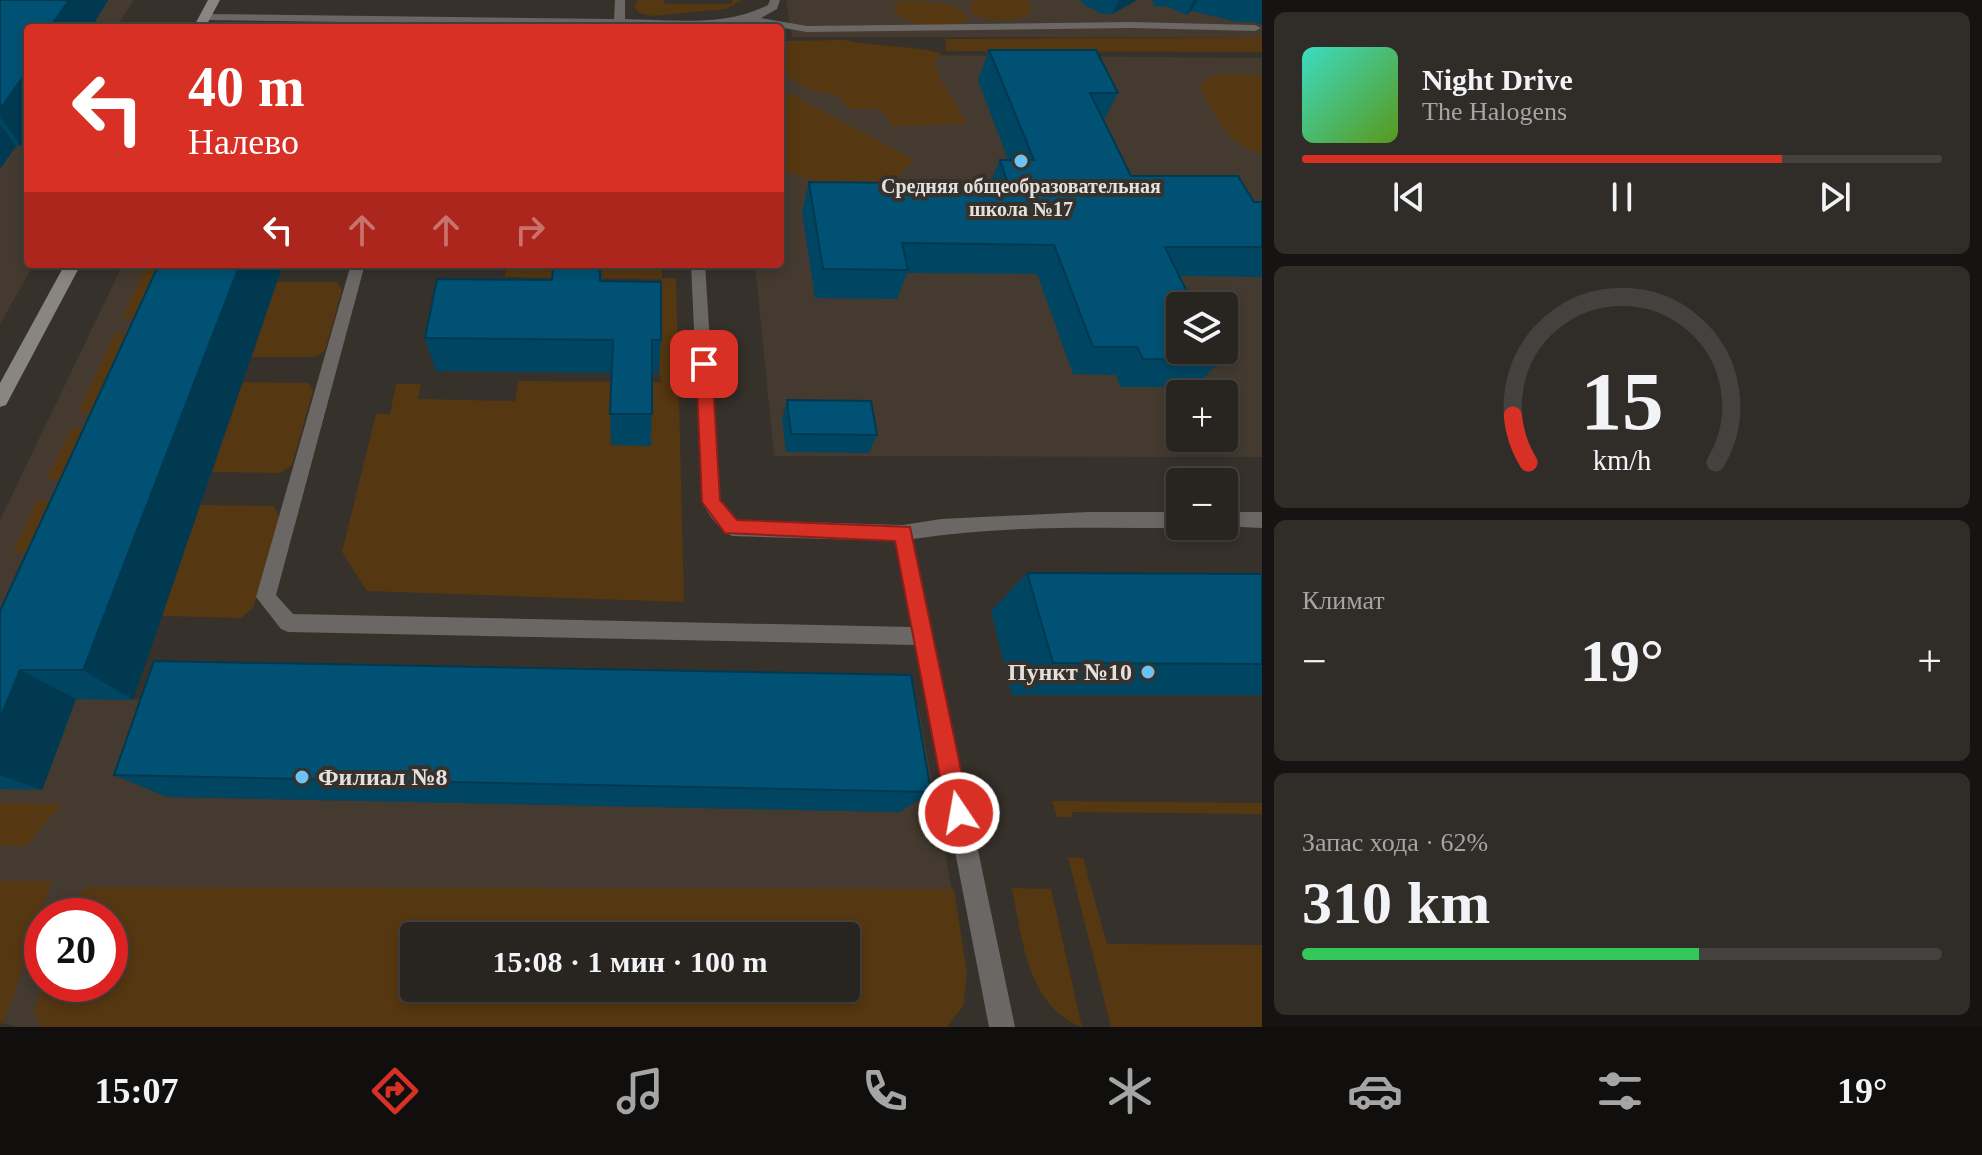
<!DOCTYPE html>
<html lang="ru">
<meta charset="utf-8">
<style>
:root{--surface:#282520;--page:#302d29;--text:#f1f3f6;--muted:#a5a5a5;--line:#44423e;--accent:#d93025}
body{margin:0;font-family:Georgia,serif;background:var(--page);color:var(--text);height:100vh;display:flex;flex-direction:column;font-size:30px;white-space:nowrap}
*{box-sizing:border-box;margin:0}
p{font-size:26px;color:var(--muted)}
.icon{flex:none;width:44px;height:44px;fill:none;stroke:currentColor;stroke-width:2;stroke-linecap:round;stroke-linejoin:round}
.map{position:relative;flex:1;overflow:hidden}
.panel{display:flex;flex-direction:column;gap:12px;padding:12px;background:#161412;width:720px}
.panel>*{flex:none}
.banner{position:absolute;left:24px;top:24px;width:760px;height:244px;border-radius:8px;box-shadow:0 4px 12px #0003,0 0 0 2px var(--line);background:#d93025;color:#fff;overflow:hidden}
.controls{position:absolute;left:1166px;top:292px;display:grid;gap:16px}
.controls a{display:grid;place-items:center;width:72px;height:72px;border-radius:8px;background:var(--surface);box-shadow:0 4px 12px #0003,0 0 0 2px var(--line);font-size:40px}
.speed{position:absolute;left:24px;top:898px;display:flex;gap:16px;font-size:40px;font-weight:700;text-align:center}
.speed>*{display:grid;place-content:center;width:104px;height:104px;border-radius:50%;background:var(--surface);box-shadow:0 4px 12px #0003,0 0 0 2px var(--line);line-height:1}
.speed .limit{border:12px solid #d22;background:#fff;color:#111}
.pin{position:absolute;display:grid;place-items:center;width:68px;height:68px;color:#fff;margin:-34px;border-radius:16px;box-shadow:0 4px 12px #0006}
.me{position:absolute;width:88px;margin:-44px;rotate:348deg;stroke-linejoin:round;filter:drop-shadow(0 0 6px #0008)}
.turn{display:flex;align-items:center;gap:28px;height:168px;padding:0 32px;font-size:36px}
.turn .icon{width:104px;height:104px;stroke-width:2.5}
.turn b{display:block;font-size:56px;line-height:68px}
.lanes{display:flex;align-items:center;height:76px;padding:0 32px;background:#0003;justify-content:center;gap:40px;direction:ltr}
.lanes .off{opacity:.35}
.big{font-size:60px;font-weight:800;line-height:1.1}
.panel .tile{flex:1;display:flex;flex-direction:column;justify-content:center;gap:12px;min-width:0;padding:0 28px;border-radius:12px;background:var(--page)}
.panel .dial{align-items:center;gap:0}
.dial svg{height:208px;overflow:visible;fill:none;stroke:var(--line);stroke-width:7;stroke-linecap:round;text-anchor:middle}
.dial text{fill:var(--text);stroke:none}
.song{display:flex;align-items:center;gap:24px}
.cover{width:96px;height:96px;border-radius:12px;background:linear-gradient(135deg,hsl(170 70% 55%),hsl(90 70% 35%))}
.played{height:8px;border-radius:4px;background:linear-gradient(90deg,var(--accent) 75%,var(--line) 75%)}
.keys{display:flex;justify-content:space-around;direction:ltr}
.heat{display:flex;justify-content:space-between;align-items:center;font-size:44px;direction:ltr}
.charge{height:12px;border-radius:6px;background:linear-gradient(90deg,#34c759 62%,var(--line) 0)}
.trip{position:absolute;left:400px;top:922px;width:460px;height:80px;border-radius:8px;background:var(--surface);box-shadow:0 4px 12px #0003,0 0 0 2px var(--line);font-weight:800;line-height:80px;text-align:center}
.tabs{display:flex;height:128px;justify-content:space-around;align-items:center;background:#100f0d;color:var(--muted)}
.tabs .icon{width:56px;height:56px}
.tabs .current{color:var(--accent)}
.tabs b{font-size:36px;color:var(--text)}
main{display:flex;flex:1;min-height:0}
.map>svg:first-child{display:block}
.built{fill:#443a2f;fill-rule:evenodd}
.green{fill:#553711;fill-rule:evenodd}
.lines{fill:none;stroke-linecap:round;stroke-linejoin:round}
.service{fill:#6a6764;fill-rule:evenodd}
.secondary{fill:#898580;fill-rule:evenodd}
.wall{fill:#004663}
.shaded-wall{fill:#003950}
.building{fill:#005173;stroke:#003950;stroke-width:2}
.route{fill:#d93025;stroke:#8d1f18;stroke-width:2}
.poi-dot{fill:#6cc2f3;stroke:#36312b;stroke-width:3}
.labels{text-anchor:middle;stroke-width:8;stroke-linejoin:round;paint-order:stroke}
.far-poi-label{font-size:20px;font-weight:bold;fill:#e4e0dd;stroke:#36312b}
.poi-label{font-size:24px;font-weight:bold;fill:#e4e0dd;stroke:#36312b;text-anchor:end}
</style>
<main>
<div class="map">
<svg width="1262" height="1027" viewBox="0 0 1262 1027">
<rect width="100%" height="100%" fill="#36312b"/>
<g class="built">
<polygon points="0,0 134,0 116,28 28,28 28,264 34,264 0,324"/>
<polygon points="786,0 1262,0 1262,37 792,37"/>
<path d="M780,54L1262,58V457L774,456L755,264H780ZM1180,306H1224V350H1180ZM1180,394H1224V438H1180Z"/>
<path d="M123,264H212L34,698L198,700L168,797L899,812L884,705H918L967,973L963,1006L947,1027H20L0,1023V520ZM42,916H110V984H42ZM414,936H846V988H414Z"/>
</g>
<g class="green">
<polygon points="638,0 664,0 665,4 731,4 732,0 742,0 726,9 651,16 639,13 634,6"/>
<path d="M981,0H1027L1033,12C1013,23 996,21 975,16L969,8L970,2Z"/>
<path d="M899,1C924,2 957,0 970,19C948,30 908,30 893,9Z"/>
<polygon points="1262,37 1262,52 946,51 945,39"/>
<path d="M844,40C876,47 910,45 941,53L934,63L942,83L968,124L892,126L881,109H849L837,95L809,90L780,72V41Z"/>
<path d="M1262,75V154C1229,146 1213,115 1200,86C1210,68 1244,75 1262,75Z"/>
<polygon points="780,88 914,160 894,180 848,188 809,180 789,172 780,175"/>
<polygon points="147,264 160,264 136,319 122,318"/>
<polygon points="422,264 662,264 662,278 676,278 684,602 367,591 342,552 376,414 390,414 396,384 421,384 418,399 515,401 518,381 662,382 659,373 661,279 505,277 506,266"/>
<polygon points="277,282 337,282 342,290 325,351 315,357 252,357"/>
<polygon points="115,333 130,333 94,413 78,413"/>
<polygon points="243,382 308,383 313,391 292,465 281,473 212,472"/>
<polygon points="71,429 88,429 65,480 46,480"/>
<polygon points="37,500 56,501 33,552 13,551"/>
<polygon points="200,505 274,506 279,517 253,608 241,618 162,616"/>
<polygon points="1052,801 1262,803 1262,814 1072,812 1072,817 1057,817"/>
<polygon points="0,803 62,804 26,846 0,845"/>
<polygon points="1068,857 1083,858 1107,944 1262,945 1262,1027 1111,1027"/>
<polygon points="0,881 52,881 4,1023 0,1023"/>
<path d="M86,887L954,889L967,973L963,1006L947,1027H42L34,1014L42,983L110,984V916H64ZM414,936H846V988H414Z"/>
<path d="M1012,888L1051,889L1082,1027C1027,1007 1022,938 1012,888Z"/>
</g>
<g class="lines">
<g class="service">
<path d="M615,0H625V19C673,20 724,27 768,5L770,0H780L777,9L761,18L807,26L1132,22L1255,25L1261,28L1255,31L1132,28L807,32L749,22L712,27L205,20L199,17L205,14L614,19Z"/>
<path d="M351,264H365L276,595L293,614L911,627L895,541L732,536C720,531 708,514 702,502L691,264H705L720,500L737,520L903,525L941,519L1088,512H1180V526H1185L1180,528C1092,528 1001,525 913,539L1015,1027H989L915,645L288,632L281,629L256,597Z"/>
<polygon points="1224,512 1262,512 1262,528 1219,526 1224,526"/>
</g>
<g class="secondary">
<polygon points="208,0 220,0 205,28 193,28"/>
<polygon points="65,264 81,264 6,405 0,407 0,383"/>
</g>
</g>
<g class="wall">
<polygon points="0,0 108,0 91,28 28,28 21,146 16,146 0,169"/>
<polygon points="1080,0 1137,0 1112,14 1102,14 1083,4"/>
<polygon points="1152,0 1262,0 1262,25 1255,22 1238,22 1191,11 1186,15 1166,6 1155,7"/>
<polygon points="989,50 1118,93 1104,120 1131,176 1254,202 1262,202 1262,277 1180,276 1221,360 1195,387 1120,387 1116,375 1073,374 1037,274 907,273 897,299 815,298 802,212 809,182 990,183 1000,160 1008,160 978,80"/>
<polygon points="159,264 283,264 133,700 76,699 42,790 0,789 0,611"/>
<polygon points="562,264 602,264 602,281 661,340 659,373 652,373 651,446 611,445 610,414 611,373 436,371 425,338 552,280 561,268"/>
<polygon points="787,400 877,435 869,453 786,452 782,419"/>
<polygon points="1027,573 1262,574 1262,695 1012,695 991,611"/>
<polygon points="114,775 931,792 900,812 167,797"/>
</g>
<g class="shaded-wall">
<polygon points="69,0 108,0 91,28 52,28 51,26"/>
<polygon points="1119,0 1137,0 1112,14"/>
<polygon points="1194,0 1198,0 1191,11 1186,15"/>
<polygon points="28,70 28,135 21,146 0,117 0,109"/>
<polygon points="0,124 16,146 0,169"/>
<polygon points="240,264 283,264 133,700 83,670"/>
<polygon points="20,670 76,699 42,790 0,775 0,718"/>
</g>
<g class="building">
<polygon points="0,0 69,0 51,26 59,26 58,28 28,28 28,70 0,109"/>
<polygon points="582,27 631,27 582,28"/>
<polygon points="989,50 1096,50 1118,93 1090,93 1131,176 1238,176 1254,202 1262,202 1262,247 1165,247 1194,306 1180,306 1180,350 1216,350 1221,360 1143,359 1137,347 1093,347 1054,245 902,243 908,270 823,269 809,182 1008,184 1000,160 1034,160"/>
<polygon points="159,264 240,264 83,670 20,670 0,718 0,611"/>
<polygon points="562,264 600,264 600,281 661,282 661,340 652,340 652,414 610,414 613,340 425,338 437,279 552,280 553,267 561,268"/>
<polygon points="787,400 871,401 877,435 791,434"/>
<polygon points="1027,573 1262,574 1262,664 1053,663"/>
<polygon points="154,661 911,675 931,792 114,775"/>
</g>
<polygon class="route" points="704,357 712,364 720,500 737,520 910,527 970,813 966,821 959,824 951,821 947,813 895,541 725,533 702,502 696,364"/>
<g class="poi-dot">
<circle cx="1021" cy="161" r="8"/>
<circle cx="1148" cy="672" r="8"/>
<circle cx="302" cy="777" r="8"/>
</g>
<g class="labels">
<g class="far-poi-label">
<text x="1021" y="193">Средняя общеобразовательная<tspan x="1021" dy="23">школа №17</tspan></text>
</g>
<g class="poi-label">
<text x="1132" y="680">Пункт №10</text>
<text x="318" y="785" text-anchor="start">Филиал №8</text>
</g>
</g>
</svg>
<div class="controls">
<a><svg class="icon" aria-label="layers" viewBox="0 0 24 24"><path d="M12 4l9 5-9 5-9-5zM3 14l9 5 9-5"/></svg></a>
<a>+</a>
<a>−</a>
</div>
<div class="speed"><div class="limit">20</div></div>
<div class="pin" style="left:704px;top:364px;background:#d93025"><svg class="icon" aria-label="arrive" viewBox="0 0 24 24"><path d="M6 21V4h12l-3 4 3 4H6"/></svg></div>
<svg class="me" style="left:959px;top:813px" viewBox="-20 -20 40 40"><circle r="17" fill="#d93025" stroke="#fff" stroke-width="3"/><path d="M0-11L8 9 0 5-8 9z" fill="#fff"/></svg>
<div class="trip">15:08 · 1 мин · 100 m</div>
<div class="banner">
<div class="turn"><svg class="icon" aria-label="left" viewBox="0 0 24 24"><path d="M17 20v-9H6M10 6l-5 5 5 5"/></svg><div><b>40 m</b>Налево</div></div>
<div class="lanes"><svg class="icon" aria-label="left" viewBox="0 0 24 24"><path d="M17 20v-9H6M10 6l-5 5 5 5"/></svg><svg class="icon off" aria-label="ahead" viewBox="0 0 24 24"><path d="M12 20V5M6 11l6-6 6 6"/></svg><svg class="icon off" aria-label="ahead" viewBox="0 0 24 24"><path d="M12 20V5M6 11l6-6 6 6"/></svg><svg class="icon off" aria-label="right" viewBox="0 0 24 24"><path d="M7 20v-9h11M14 6l5 5-5 5"/></svg></div>
</div>
</div>
<section class="panel">
<div class="tile">
<div class="song"><i class="cover"></i><div><b>Night Drive</b><p>The Halogens</p></div></div>
<div class="played"></div>
<div class="keys"><svg class="icon" aria-label="previous" viewBox="0 0 24 24"><path d="M18 5L8 12l10 7zM5 5v14"/></svg><svg class="icon" aria-label="pause" viewBox="0 0 24 24"><path d="M8 5v14M16 5v14"/></svg><svg class="icon" aria-label="next" viewBox="0 0 24 24"><path d="M6 5l10 7-10 7zM19 5v14"/></svg></div>
</div>
<div class="tile dial"><svg viewBox="0 0 100 80">
<path d="M14 69A42 42 0 1 1 86 69"/>
<path d="M14 69A42 42 0 0 1 8 51" stroke="#d93025"/>
<text x="50" y="56" font-size="32" font-weight="700">15</text>
<text x="50" y="72" font-size="11">km/h</text>
</svg></div>
<div class="tile"><p>Климат</p>
<div class="heat"><a>−</a><b class="big">19°</b><a>+</a></div>
</div>
<div class="tile"><p>Запас хода · 62%</p><b class="big">310 km</b><div class="charge"></div></div>
</section>
</main>
<nav class="tabs">
<b>15:07</b>
<svg class="icon current" aria-label="directions" viewBox="0 0 24 24"><path d="M12 3l9 9-9 9-9-9zM9 14v-3h6M13 9l2 2-2 2"/></svg>
<svg class="icon" aria-label="music" viewBox="0 0 24 24"><path d="M9 18V5l10-2v13"/><circle cx="6" cy="18" r="3"/><circle cx="16" cy="16" r="3"/></svg>
<svg class="icon" aria-label="phone" viewBox="0 0 24 24"><path d="M5 4h4l2 5-3 2q2 4 5 5l2-3 5 2v4C11 20 4 13 5 4z"/></svg>
<svg class="icon" aria-label="climate" viewBox="0 0 24 24"><path d="M12 3v18M4 7l16 10M4 17L20 7"/></svg>
<svg class="icon" aria-label="car" viewBox="0 0 24 24"><path d="M5 17H2v-5l4-1 3-4h7l3 4 3 1v5h-3M9 17h6M6 11h13"/><circle cx="7" cy="17" r="2"/><circle cx="17" cy="17" r="2"/></svg>
<svg class="icon" aria-label="filters" viewBox="0 0 24 24"><path d="M4 7h16M4 17h16"/><circle cx="9" cy="7" r="2"/><circle cx="15" cy="17" r="2"/></svg>
<b>19°</b>
</nav>
